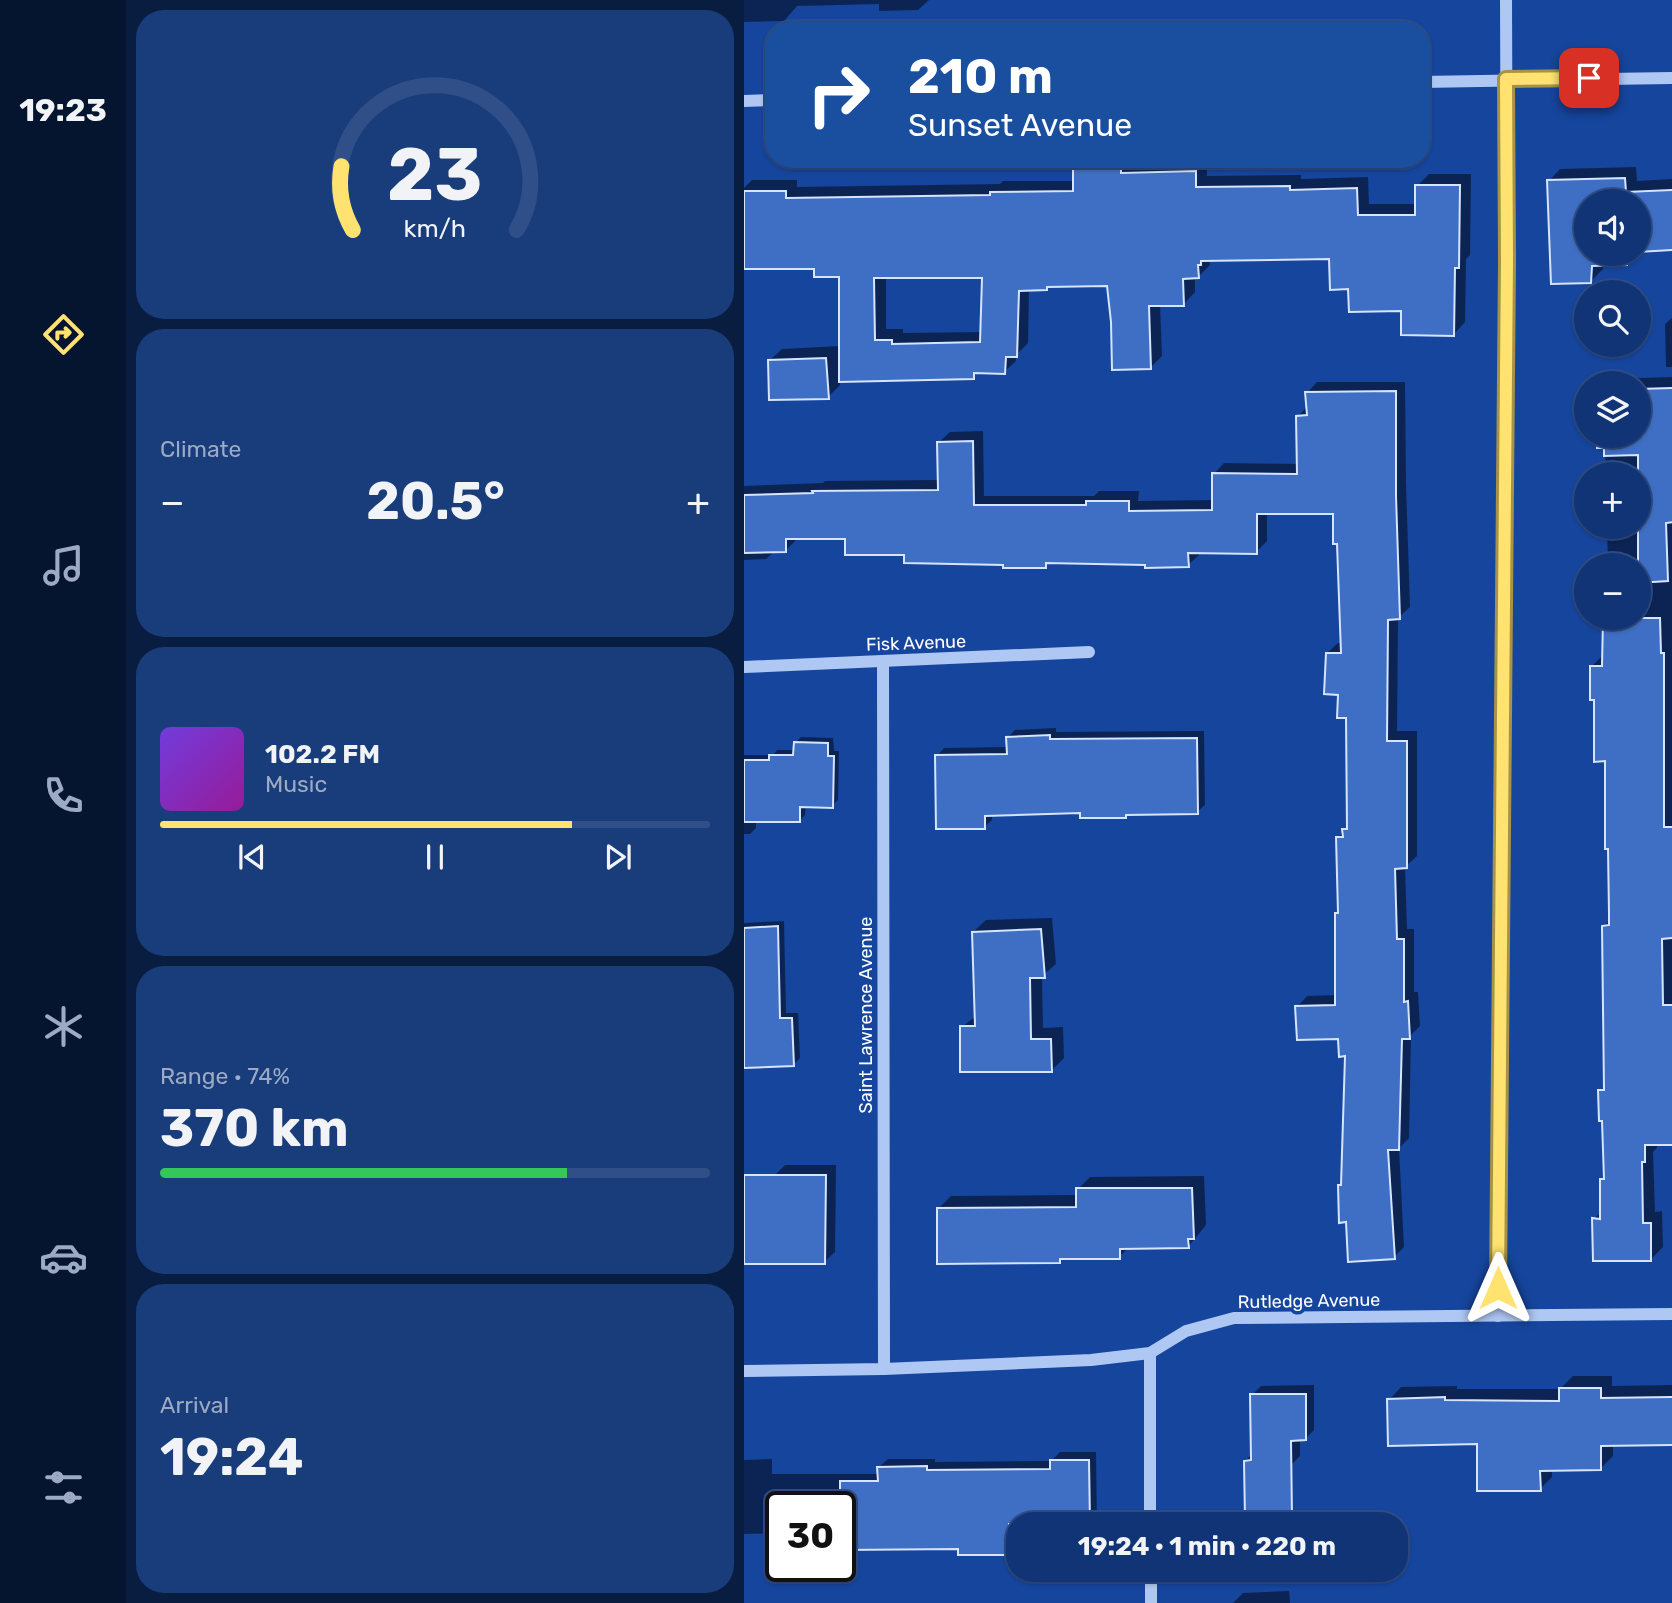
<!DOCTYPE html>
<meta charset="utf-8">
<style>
:root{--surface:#103476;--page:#193c7b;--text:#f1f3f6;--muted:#9caac5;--line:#304f88;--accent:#ffe26f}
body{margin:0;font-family:Rubik,sans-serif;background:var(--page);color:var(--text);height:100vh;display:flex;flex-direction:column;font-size:26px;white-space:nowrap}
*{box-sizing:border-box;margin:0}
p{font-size:23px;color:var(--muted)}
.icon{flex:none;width:38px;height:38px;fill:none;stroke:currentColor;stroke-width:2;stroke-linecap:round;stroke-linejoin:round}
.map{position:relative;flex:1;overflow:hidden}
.sheet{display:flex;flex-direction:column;gap:10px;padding:10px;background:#091d41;width:618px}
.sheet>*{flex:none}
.guide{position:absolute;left:21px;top:21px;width:665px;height:147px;border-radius:28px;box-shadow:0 2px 5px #0004,0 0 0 2px var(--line);background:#1a4fa0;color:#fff;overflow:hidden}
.buttons{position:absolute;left:830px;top:189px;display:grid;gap:14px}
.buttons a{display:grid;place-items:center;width:77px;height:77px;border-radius:50%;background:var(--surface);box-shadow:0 2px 5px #0004,0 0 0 2px var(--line);font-size:35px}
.speed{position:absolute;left:21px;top:1491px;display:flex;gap:14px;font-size:35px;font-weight:700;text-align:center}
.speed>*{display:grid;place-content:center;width:91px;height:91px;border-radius:50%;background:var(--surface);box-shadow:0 2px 5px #0004,0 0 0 2px var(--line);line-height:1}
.speed .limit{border:4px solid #111;border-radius:10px;background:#fff;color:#111}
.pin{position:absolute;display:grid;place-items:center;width:60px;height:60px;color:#fff;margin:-30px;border-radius:14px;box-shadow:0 4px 10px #0006}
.me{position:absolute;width:77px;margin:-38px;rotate:0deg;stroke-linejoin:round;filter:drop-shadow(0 0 5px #0008)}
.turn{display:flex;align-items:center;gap:24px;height:147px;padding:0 28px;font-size:32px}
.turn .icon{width:91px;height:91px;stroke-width:2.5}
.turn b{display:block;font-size:49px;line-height:60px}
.big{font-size:52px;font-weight:700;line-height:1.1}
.sheet .widget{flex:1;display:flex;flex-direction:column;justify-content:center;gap:10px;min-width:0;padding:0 24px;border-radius:28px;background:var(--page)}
.sheet .dial{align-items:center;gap:0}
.dial svg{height:182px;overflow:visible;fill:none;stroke:var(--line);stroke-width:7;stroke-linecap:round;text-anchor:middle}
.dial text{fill:var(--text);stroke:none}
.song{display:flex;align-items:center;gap:21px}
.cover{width:84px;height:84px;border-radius:10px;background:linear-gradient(135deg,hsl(260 70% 55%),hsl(300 70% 35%))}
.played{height:7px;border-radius:4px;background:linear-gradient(90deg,var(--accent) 75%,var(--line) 75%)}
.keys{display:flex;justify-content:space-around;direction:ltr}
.heat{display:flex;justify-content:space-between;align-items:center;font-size:38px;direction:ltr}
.charge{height:10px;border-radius:5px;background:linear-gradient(90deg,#34c759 74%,var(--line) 0)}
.trip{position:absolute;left:262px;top:1512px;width:402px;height:70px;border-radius:28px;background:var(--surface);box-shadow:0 2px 5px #0004,0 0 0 2px var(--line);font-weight:700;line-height:70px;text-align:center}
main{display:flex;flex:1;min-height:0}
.menu{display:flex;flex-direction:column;width:126px;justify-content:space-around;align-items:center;background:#06152f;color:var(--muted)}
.menu .icon{width:49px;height:49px}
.menu .on{color:var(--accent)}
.menu b{font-size:32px;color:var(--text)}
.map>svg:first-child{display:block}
.shadow{fill:#0007;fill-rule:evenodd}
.building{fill:#3f6fc4;stroke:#d6e4fd;stroke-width:2;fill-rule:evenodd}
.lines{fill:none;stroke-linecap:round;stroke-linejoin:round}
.minor{stroke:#aec7f3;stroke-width:12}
.route-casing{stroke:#a69348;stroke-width:18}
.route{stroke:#ffe26f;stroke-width:12}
.labels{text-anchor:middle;stroke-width:7;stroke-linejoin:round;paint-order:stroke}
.street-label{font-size:18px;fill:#fff;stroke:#16459d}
</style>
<main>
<nav class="menu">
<b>19:23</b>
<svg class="icon on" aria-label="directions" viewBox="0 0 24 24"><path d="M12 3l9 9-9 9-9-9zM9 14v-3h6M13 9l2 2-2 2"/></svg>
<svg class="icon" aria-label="music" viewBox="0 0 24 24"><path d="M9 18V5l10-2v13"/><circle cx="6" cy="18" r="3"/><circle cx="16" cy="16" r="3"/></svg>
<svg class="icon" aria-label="phone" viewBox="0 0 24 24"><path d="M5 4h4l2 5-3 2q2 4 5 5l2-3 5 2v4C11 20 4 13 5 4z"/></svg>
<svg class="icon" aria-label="climate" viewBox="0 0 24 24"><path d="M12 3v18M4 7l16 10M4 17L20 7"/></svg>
<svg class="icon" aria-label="car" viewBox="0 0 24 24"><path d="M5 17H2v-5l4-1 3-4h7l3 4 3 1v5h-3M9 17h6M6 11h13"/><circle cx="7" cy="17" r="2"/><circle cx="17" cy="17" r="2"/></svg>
<svg class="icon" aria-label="filters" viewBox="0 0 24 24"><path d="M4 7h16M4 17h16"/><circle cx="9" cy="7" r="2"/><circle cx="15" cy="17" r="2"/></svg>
</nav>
<section class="sheet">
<div class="widget dial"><svg viewBox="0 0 100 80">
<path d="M14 69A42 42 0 1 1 86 69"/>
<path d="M14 69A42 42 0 0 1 9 41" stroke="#ffe26f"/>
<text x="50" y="56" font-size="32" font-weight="700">23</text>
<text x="50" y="72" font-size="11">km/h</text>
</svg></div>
<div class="widget"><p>Climate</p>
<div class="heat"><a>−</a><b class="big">20.5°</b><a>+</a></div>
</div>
<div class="widget">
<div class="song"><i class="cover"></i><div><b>102.2 FM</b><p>Music</p></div></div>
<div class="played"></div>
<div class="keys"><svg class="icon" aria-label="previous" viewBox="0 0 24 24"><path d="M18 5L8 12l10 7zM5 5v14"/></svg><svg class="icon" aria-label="pause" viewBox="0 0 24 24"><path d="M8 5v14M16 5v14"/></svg><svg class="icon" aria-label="next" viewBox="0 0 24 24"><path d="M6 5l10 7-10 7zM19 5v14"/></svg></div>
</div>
<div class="widget"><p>Range · 74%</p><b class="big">370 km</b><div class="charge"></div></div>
<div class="widget"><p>Arrival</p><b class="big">19:24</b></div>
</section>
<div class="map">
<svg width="929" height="1603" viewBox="0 0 929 1603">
<rect width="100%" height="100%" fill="#16459d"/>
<g class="shadow">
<polygon points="0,0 185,0 174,10 135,11 135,4 53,6 40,21 0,22"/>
<path d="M340,159H388V162L463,160V176L557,175V179L624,177L625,204H673V186L685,174H727L726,255L722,259L721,322L710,334L605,287L587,257L465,259L466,265L454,277H451V292L440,304H416L418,356L406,368L369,321L365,284L306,285L302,289H285L284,343L272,355V361L260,372H234L229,377L96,380V385L84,397L25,361L38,349L96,346L97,275L72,267H0V188L8,180H53V187L256,184L259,181H331V169ZM142,276H240L238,332L159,333V329H142Z"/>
<polygon points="892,167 893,181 929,179 929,249 894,201 842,201 842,254 892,254 883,263 859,264 859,269 847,281 805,181 816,169"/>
<polygon points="929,317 929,367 922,367 921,324"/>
<polygon points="929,377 929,1143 913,1143 913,1148 909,1152 911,1212 918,1211 919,1247 907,1259 850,1219 858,1211 858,1180 862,1176 860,1119 856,1091 861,1086 860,926 867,919 862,760 848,666 860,654 860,618 894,618 894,565 864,565 863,527 894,527 894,474 862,474 861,446 855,446 855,436 894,436 894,383 863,383 867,379"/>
<polygon points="573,382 661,382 662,484 666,607 654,618 653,731 673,731 673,856 661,867 663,929 670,929 670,992 674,992 676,1026 667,1035 665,1138 655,1148 660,1247 650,1257 604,1221 595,1186 599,1182 603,1054 596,1037 553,1007 563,996 593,995 593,914 596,911 594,838 605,825 604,717 583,653 594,643 598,643 595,542 591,512 523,512 523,541 512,552 455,552 455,555 444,565 306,561 301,566 162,553 102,537 52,537 52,540 42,550 31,551 22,559 0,560 0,486 79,483 81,481 196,480 195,442 206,432 239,431 240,496 350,496 355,491 395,491 394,501 470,500 470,474 480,463 555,464 553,417 564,406 563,393"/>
<polygon points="312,728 312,732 460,731 461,805 453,812 384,814 381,816 338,811 248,814 248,820 240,827 193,756 200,748 264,747 264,737 271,730"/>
<polygon points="57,737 89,738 90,751 95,751 94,800 88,806 62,805 61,815 55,821 12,820 12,828 6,834 0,834 0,755 29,755 33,750 51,750 51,743"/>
<polygon points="308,918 312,964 298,976 299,1028 319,1027 320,1058 308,1070 218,1027 233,1015 229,932 242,920"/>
<polygon points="40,921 42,1013 54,1013 56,1058 50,1064 0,1066 0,923"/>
<polygon points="41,1165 92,1165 91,1252 80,1262 0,1263 0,1177 30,1176"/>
<polygon points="460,1176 462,1225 444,1247 385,1247 375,1257 319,1258 315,1262 195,1208 207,1196 334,1195 334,1189 346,1177"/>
<polygon points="829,1376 868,1376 868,1386 929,1385 929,1443 869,1444 869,1456 856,1469 808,1469 808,1477 796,1489 735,1442 645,1400 657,1387 713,1386 713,1389 816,1389"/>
<polygon points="570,1385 570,1430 561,1439 556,1439 556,1456 547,1465 501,1461 508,1454 508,1395 517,1386"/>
<polygon points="316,1452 352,1452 353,1524 275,1524 275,1544 265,1554 215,1548 115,1548 107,1558 96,1558 96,1507 37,1507 37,1533 0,1534 0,1460 28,1459 28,1474 135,1474 135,1467 144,1459 191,1459 191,1462 307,1461"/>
<polygon points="545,1591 546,1603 489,1603 499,1593"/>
</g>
<g class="building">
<path d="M377,167V173L452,171V187L546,186V190L613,188L614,215H671V185H716L715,268H711L710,336L657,335V311L605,312L604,289L586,290L585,259L457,261V265H454L455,278L439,279L440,306H405L407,369L368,370L367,322L363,286L303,287V290L275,291L273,357H262L261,374L230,373V379L95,382V277H70V269H0V191H42V198L246,195V192L329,191V168ZM130,278H238L236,342L148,344V340H131Z"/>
<polygon points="881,178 882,192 929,190 929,250 894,252 894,201 842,201 842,254 883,254 883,265 848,266 847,283 807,284 803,180"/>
<polygon points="82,358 85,399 25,400 24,360"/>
<polygon points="929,388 929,522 922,523 924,581 894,583 894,455 860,456 860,448 853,448 853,436 894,436 894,389"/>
<polygon points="652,391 652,496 656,619 644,620 643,741 663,741 663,868 651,869 653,939 660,939 660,1002 664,1001 666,1039 658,1039 655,1150 644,1150 651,1259 604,1262 602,1222 595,1223 594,1185 597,1185 601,1056 595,1057 594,1039 553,1040 551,1006 591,1005 591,913 594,913 592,837 599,837 598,829 603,829 602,718 593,718 594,695 580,694 582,653 597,653 593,544 589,544 589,514 513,514 513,554 444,553 445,567 401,568 401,565 302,563 302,568 259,568 259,565 160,563 160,555 101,555 101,539 42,539 42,552 0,553 0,495 69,493 68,491 194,490 193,442 229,441 230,505 342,505 342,501 385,501 385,511 468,510 468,473 553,474 552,416 563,415 561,392"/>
<polygon points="859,618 916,618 917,653 920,653 920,827 929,827 929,938 918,939 919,1005 929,1005 929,1145 901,1145 901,1162 898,1162 899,1223 907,1223 907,1261 849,1261 848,1218 856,1219 856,1179 860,1179 858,1121 855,1121 854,1090 860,1090 858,926 865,925 865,914 864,849 861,849 861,761 850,762 850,700 846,700 846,666 858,666"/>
<polygon points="306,735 306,739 453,738 454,814 382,815 382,818 336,818 336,813 241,816 241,829 192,829 191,755 263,754 262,737"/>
<polygon points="50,742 84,743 84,756 90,756 89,808 56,807 56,822 0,822 0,760 25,760 25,755 49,755"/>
<polygon points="34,926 36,1018 48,1018 50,1066 0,1068 0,928"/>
<polygon points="297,929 301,978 286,978 287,1039 307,1039 308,1072 216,1072 216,1026 231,1026 228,932"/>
<polygon points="0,1175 82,1175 81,1264 0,1264"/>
<polygon points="332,1188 448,1188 450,1239 444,1239 445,1248 376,1249 376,1259 316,1259 316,1263 193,1264 193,1208 332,1207"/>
<polygon points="815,1388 857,1388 857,1398 929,1397 929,1445 857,1446 857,1470 796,1471 797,1491 733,1491 733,1444 644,1446 643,1399 701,1397 701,1400 815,1401"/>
<polygon points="506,1394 562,1394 562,1440 547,1441 548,1518 501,1519 500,1461 507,1460"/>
<polygon points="306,1460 345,1460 346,1524 265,1524 266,1555 214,1555 214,1549 96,1550 96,1481 134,1481 133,1467 183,1466 183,1470 306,1469"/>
</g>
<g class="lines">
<g class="minor">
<polyline points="677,82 929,78"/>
<polyline points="0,101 30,100"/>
<polyline points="139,662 140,1369"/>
<polyline points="0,667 345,652"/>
<polyline points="754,1316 763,260 762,0"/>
<polyline points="406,1353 406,1524"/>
<polyline points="0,1371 140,1369 347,1360 406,1353 442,1331 490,1318 929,1314"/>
<polyline points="407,1570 407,1603"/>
</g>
</g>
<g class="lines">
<defs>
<polyline id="route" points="754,1288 763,260 762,79 845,78"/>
</defs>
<use href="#route" class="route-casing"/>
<use href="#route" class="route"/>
</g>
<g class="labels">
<g class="street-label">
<text transform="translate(172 643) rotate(-2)" y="6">Fisk Avenue</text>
<text transform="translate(122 1015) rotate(-90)" y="6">Saint Lawrence Avenue</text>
<text transform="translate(565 1301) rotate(-1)" y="6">Rutledge Avenue</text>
</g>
</g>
</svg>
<div class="buttons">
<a><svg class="icon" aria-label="sound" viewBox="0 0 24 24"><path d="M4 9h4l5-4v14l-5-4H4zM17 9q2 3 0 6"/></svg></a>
<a><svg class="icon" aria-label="search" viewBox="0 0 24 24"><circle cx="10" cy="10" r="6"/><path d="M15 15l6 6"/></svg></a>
<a><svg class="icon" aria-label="layers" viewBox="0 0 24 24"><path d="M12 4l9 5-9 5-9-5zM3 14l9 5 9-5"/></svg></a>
<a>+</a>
<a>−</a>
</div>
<div class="speed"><div class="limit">30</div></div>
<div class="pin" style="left:845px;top:78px;background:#d93025"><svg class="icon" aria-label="arrive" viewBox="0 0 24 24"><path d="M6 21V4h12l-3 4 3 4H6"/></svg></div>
<svg class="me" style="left:754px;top:1288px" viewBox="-20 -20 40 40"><path d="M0-17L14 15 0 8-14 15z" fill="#ffe26f" stroke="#fff" stroke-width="4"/></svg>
<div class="trip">19:24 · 1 min · 220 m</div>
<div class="guide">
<div class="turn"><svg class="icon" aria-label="right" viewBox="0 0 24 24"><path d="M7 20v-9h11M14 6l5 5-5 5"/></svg><div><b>210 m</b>Sunset Avenue</div></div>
</div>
</div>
</main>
